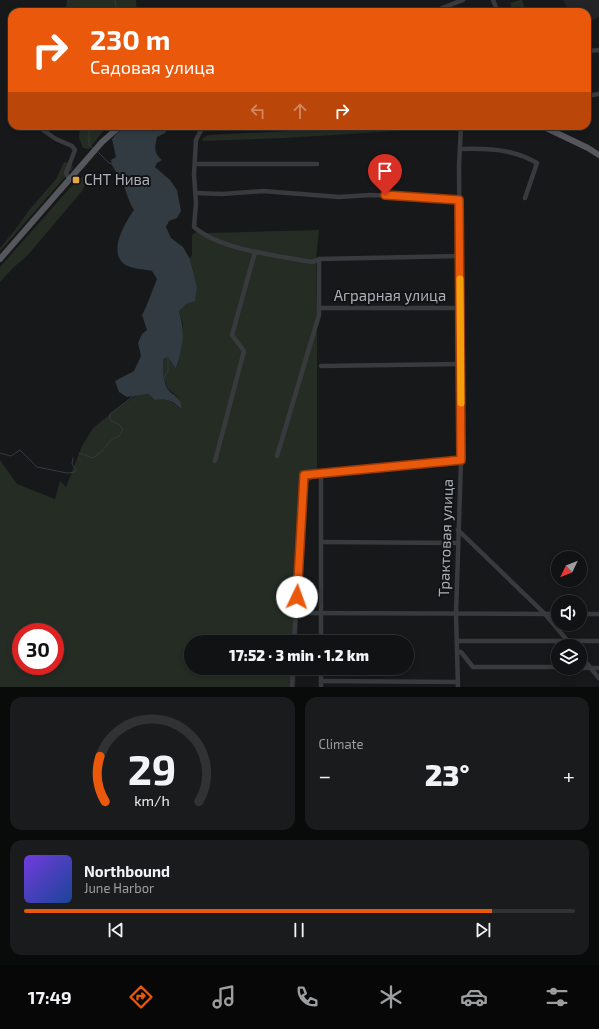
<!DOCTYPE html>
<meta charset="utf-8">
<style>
:root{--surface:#111213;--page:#1a1b1c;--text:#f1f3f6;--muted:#9c9ea0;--line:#303233;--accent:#ea580c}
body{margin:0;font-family:"Exo 2",sans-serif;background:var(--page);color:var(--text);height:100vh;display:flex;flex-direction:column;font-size:15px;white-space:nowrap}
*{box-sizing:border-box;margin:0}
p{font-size:13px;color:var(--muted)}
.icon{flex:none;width:22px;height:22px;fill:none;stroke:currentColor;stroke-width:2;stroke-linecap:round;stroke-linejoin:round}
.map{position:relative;height:687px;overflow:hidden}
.side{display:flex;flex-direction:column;gap:10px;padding:10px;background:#090a0a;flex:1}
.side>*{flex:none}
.top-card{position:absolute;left:8px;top:8px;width:583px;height:122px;border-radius:12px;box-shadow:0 2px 6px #0003,0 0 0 1px var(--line);background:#ea580c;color:#fff;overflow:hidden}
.needle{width:26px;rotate:227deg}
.tools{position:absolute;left:551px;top:551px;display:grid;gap:8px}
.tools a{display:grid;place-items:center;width:36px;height:36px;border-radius:50%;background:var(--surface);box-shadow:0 2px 6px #0003,0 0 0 1px var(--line);font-size:20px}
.speed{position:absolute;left:12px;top:623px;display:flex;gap:8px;font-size:20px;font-weight:700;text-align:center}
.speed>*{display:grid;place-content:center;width:52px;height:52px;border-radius:50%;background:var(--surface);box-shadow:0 2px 6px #0003,0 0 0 1px var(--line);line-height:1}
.speed .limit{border:6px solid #d22;background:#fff;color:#111}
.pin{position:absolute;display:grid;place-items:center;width:34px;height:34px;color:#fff;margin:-41px -17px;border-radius:50% 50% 50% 0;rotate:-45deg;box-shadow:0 0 4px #0007}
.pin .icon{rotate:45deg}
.me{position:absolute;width:44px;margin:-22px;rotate:3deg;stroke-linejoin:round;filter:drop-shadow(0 0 3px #0008)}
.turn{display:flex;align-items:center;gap:14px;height:84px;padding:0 16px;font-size:18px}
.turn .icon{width:52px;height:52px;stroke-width:2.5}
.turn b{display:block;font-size:28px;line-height:34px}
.lanes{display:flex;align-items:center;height:38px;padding:0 16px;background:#0003;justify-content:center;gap:20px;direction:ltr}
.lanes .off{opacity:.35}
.big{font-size:30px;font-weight:800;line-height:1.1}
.side .tile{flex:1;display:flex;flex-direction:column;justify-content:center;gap:6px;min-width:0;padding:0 14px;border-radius:12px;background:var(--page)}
.side .dial{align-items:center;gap:0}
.dial svg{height:104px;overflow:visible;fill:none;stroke:var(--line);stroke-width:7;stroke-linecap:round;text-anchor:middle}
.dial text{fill:var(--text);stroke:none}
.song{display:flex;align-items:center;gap:12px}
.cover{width:48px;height:48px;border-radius:6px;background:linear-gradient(135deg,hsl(260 70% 55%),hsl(220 70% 35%))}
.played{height:4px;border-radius:2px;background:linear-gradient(90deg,var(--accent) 85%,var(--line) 85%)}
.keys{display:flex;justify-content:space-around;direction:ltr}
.heat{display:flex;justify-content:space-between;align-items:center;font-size:22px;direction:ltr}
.side .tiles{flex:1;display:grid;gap:10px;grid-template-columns:1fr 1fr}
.tile:last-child{grid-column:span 2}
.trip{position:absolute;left:184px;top:635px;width:230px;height:40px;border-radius:20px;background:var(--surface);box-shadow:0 2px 6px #0003,0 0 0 1px var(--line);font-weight:800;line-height:40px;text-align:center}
.dock{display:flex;height:64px;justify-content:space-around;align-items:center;background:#070708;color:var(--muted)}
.dock .icon{width:28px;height:28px}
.dock .active{color:var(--accent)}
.dock b{font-size:18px;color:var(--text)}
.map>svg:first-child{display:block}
.built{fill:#242426}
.green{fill:#242c24;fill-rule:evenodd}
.water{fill:#313b41}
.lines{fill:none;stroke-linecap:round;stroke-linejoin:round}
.stream{stroke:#313b41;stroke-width:1}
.minor{stroke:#393a3e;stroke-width:4.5}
.major{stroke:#55575d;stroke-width:6}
.route-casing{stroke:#983908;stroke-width:10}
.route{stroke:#ea580c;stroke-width:7}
.slow{stroke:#f59e0b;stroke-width:7}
.poi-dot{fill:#e4a544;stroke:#121314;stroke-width:1.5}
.labels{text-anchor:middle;stroke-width:4;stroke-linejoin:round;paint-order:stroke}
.poi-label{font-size:15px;fill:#abb0b8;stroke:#121314;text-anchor:start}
.street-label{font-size:15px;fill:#abb0b8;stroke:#121314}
</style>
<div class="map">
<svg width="599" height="687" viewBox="0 0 599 687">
<rect width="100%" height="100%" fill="#171819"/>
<polygon class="built" points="563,0 599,0 599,17 587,23 587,12 570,12"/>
<g class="green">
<polygon points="67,0 136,0 137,12 61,12 66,7"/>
<polygon points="520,0 522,0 526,12 513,12 510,3"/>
<polygon points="80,126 107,126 89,149 83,148 79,138"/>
<polygon points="386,126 451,126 446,128 284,138 202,141 203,138 209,135"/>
<polygon points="64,162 72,164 73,168 0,251 0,248 15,230 30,209 56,179"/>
<polygon points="84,175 85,185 82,191 27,256 14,267 0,282 0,267 69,189"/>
<path d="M319,230L316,259L317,317V475L304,486L297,642H191V668H296L295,687H0V460L17,484L55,499L60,481L66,487L82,446L93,428L114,411L137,395L148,394L155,400C169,398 172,402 182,410L178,397L168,389L164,380L163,359L168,356L176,369L181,351L183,324L179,311L197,287L190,259L192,254V235L198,231L206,233ZM21,632H55V666H21Z"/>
</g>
<path class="water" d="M129,126H164L168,128L165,133L157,137C155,147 153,152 162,160L157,163L155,167L170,180L177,190L181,211L177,218L169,221L166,227L171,238L183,247L190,259L197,287L195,301L186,304L179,311C183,324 184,337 181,350C180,357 177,363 176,369L168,357L163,359C164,369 162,379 167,388C173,398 180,393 182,410C173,401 169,398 155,400L148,394L127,397L119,392L115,381L134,371L141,356L138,343L142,334L147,330L142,315L146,307L157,279L152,271C143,269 132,269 124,264C108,251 125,223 134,210C127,199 126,188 120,177C116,171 112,168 111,160L116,157L112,139L118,132Z"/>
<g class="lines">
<g class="stream">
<polyline points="115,0 117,12"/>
<polyline points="89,126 89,145 94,149"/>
<polyline points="98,152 109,163 112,164"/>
<polyline points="163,379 168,371 168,355"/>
<polyline points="0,453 11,456 20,450 37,467 67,473 75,472 76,470 72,464 73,458"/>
<polyline points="79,453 93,458 102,451 111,440 119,436 123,430 120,425 110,420 110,414 135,395"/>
</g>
<g class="minor">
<polyline points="493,0 498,12"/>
<polyline points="432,12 463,0"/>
<polyline points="587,51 599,50"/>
<polyline points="587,96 599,94"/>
<polyline points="40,126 40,128 56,139 72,146 75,150 66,173 69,179"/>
<path d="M203,126L196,140L194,174L196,203L194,227C220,250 279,256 313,262L319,259L460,256"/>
<path d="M460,149C487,148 513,149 537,163L525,198"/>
<polyline points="195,164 317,164"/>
<polyline points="196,193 222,194 263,191 339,197 370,195 428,197 459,200"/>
<polyline points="319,308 460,308"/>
<polyline points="321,366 461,364"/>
<polyline points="277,456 319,315 319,259"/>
<polyline points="215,461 244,351 232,335 255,252"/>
<polyline points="458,530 545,614 572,646"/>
<polyline points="321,542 458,543"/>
<polyline points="296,613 558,614"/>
<polyline points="580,614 599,614"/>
<polyline points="457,641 599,641"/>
<polyline points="294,642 304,475 461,461"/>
<polyline points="321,642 321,473"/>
<polyline points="457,652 461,652 473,667 558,667"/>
<polyline points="580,655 599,678"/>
<polyline points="321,668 321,687"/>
<polyline points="580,668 599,668"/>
<polyline points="321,681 458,682"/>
<polyline points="292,687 293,668"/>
<polyline points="458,687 456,614 461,461 459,166 461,126"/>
</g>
<g class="major">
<polyline points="542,126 588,148 599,155"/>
<polyline points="0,259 102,142 120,126"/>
</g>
</g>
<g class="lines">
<defs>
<polyline id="route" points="297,597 304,475 461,460 459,200 385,195"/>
</defs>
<use href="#route" class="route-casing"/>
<use href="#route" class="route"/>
<polyline class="slow" points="460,279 461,403"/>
</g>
<rect class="poi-dot" x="72" y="176" width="8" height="8" rx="2"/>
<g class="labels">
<g class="poi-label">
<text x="84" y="185">СНТ Нива</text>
</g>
<g class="street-label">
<text x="390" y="301">Аграрная улица</text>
<text transform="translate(446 538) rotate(-88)" y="5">Трактовая улица</text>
</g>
</g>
</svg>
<div class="tools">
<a><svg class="needle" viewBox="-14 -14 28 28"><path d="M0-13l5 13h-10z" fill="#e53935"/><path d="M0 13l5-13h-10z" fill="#9c9ea0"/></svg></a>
<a><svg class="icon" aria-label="sound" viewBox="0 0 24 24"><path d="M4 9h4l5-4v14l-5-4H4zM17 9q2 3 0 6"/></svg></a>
<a><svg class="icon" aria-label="layers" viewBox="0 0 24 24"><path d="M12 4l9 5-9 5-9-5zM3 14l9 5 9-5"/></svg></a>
</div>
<div class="speed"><div class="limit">30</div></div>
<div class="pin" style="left:385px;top:195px;background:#d93025"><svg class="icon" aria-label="arrive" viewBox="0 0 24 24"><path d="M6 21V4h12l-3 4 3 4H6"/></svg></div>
<svg class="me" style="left:297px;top:597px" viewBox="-20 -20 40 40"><circle r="19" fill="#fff"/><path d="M0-13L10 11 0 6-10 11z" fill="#ea580c"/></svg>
<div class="trip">17:52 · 3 min · 1.2 km</div>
<div class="top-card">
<div class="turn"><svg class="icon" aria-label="right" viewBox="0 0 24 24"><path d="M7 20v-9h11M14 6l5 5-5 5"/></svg><div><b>230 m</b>Садовая улица</div></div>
<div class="lanes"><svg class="icon off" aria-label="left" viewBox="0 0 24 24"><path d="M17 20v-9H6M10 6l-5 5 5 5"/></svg><svg class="icon off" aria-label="ahead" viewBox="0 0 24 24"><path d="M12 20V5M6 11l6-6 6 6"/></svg><svg class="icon" aria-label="right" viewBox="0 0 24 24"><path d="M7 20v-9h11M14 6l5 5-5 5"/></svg></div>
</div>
</div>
<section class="side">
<div class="tiles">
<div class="tile dial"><svg viewBox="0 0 100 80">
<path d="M14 69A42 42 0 1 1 86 69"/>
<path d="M14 69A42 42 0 0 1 10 34" stroke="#ea580c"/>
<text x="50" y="56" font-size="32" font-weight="700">29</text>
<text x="50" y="72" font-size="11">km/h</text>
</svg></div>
<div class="tile"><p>Climate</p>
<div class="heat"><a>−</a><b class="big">23°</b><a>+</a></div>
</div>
<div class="tile">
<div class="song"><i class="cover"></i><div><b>Northbound</b><p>June Harbor</p></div></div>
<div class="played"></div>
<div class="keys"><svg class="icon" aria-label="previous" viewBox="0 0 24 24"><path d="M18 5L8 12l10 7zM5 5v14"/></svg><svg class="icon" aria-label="pause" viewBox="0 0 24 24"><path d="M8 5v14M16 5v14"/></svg><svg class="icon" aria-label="next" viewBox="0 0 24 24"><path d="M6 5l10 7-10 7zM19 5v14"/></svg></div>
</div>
</div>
</section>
<nav class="dock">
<b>17:49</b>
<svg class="icon active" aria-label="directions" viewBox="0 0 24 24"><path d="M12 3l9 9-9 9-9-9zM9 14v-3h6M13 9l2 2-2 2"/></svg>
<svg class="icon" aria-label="music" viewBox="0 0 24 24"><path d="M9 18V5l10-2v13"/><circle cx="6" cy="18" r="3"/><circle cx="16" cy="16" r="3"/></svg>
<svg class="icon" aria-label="phone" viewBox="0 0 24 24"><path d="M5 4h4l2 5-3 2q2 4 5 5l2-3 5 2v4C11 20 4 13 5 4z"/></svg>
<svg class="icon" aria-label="climate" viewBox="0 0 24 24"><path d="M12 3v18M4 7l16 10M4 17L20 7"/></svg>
<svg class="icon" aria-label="car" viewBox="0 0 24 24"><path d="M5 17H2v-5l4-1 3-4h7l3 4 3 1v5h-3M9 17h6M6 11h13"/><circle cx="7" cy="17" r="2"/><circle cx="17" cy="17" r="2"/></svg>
<svg class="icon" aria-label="filters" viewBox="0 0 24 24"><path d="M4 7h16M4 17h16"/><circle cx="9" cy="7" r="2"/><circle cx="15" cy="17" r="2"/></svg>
</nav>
